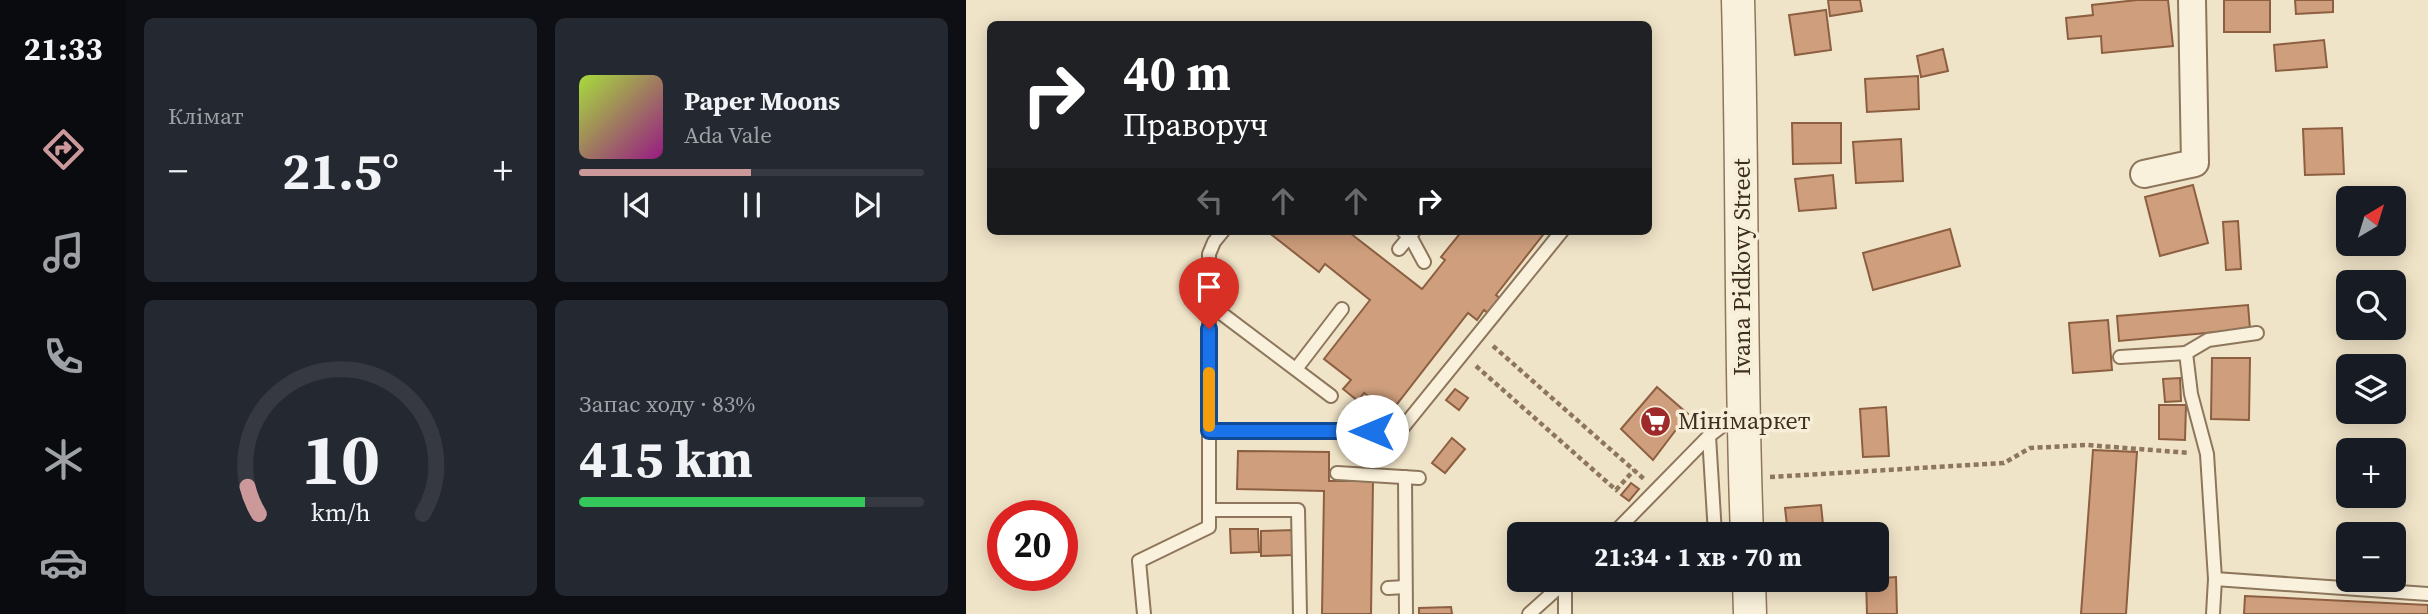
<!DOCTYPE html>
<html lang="uk">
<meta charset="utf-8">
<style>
:root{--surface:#171b24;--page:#242831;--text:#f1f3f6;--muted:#9ea1a6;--line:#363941;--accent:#cc999b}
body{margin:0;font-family:"Source Serif 4",serif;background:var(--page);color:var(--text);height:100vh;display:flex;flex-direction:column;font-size:26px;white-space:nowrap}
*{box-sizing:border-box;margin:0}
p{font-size:23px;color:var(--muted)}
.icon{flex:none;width:38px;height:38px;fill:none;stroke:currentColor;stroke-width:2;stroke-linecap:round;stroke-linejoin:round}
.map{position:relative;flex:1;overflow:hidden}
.details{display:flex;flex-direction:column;gap:18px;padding:18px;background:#0d0f14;width:840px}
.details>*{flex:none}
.top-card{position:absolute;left:21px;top:21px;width:665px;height:214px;border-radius:10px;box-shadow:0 4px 18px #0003;background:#202124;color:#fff;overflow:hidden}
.needle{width:46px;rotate:38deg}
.tools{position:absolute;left:1370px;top:186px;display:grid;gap:14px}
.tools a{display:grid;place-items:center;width:70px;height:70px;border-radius:10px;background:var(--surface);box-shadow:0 4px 18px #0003;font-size:35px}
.speed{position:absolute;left:21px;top:500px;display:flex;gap:14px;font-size:35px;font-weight:700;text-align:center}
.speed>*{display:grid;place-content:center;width:91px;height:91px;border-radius:50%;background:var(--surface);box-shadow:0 4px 18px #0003;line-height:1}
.speed .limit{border:10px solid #d22;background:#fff;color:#111}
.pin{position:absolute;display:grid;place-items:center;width:60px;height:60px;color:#fff;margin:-72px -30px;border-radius:50% 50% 50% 0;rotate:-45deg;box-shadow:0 0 7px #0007}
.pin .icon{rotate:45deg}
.me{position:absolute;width:77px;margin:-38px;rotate:270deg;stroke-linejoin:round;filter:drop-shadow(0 0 5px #0008)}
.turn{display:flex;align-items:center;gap:24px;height:147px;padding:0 21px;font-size:32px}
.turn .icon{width:91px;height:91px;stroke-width:2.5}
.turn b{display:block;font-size:49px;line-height:60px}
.lanes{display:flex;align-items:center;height:66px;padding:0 21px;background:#0003;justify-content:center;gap:35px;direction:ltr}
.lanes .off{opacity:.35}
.big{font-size:52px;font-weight:700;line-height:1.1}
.details .widget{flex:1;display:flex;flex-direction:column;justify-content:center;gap:10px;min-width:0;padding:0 24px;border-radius:10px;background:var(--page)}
.details .dial{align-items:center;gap:0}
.dial svg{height:182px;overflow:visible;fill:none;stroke:var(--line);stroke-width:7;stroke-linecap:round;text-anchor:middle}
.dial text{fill:var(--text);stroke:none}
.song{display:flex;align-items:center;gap:21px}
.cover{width:84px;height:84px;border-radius:10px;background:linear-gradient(135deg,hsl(80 70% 55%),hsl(310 70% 35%))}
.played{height:7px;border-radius:4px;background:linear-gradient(90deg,var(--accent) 50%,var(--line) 50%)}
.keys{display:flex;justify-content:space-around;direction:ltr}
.heat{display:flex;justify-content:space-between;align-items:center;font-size:38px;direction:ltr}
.charge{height:10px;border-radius:5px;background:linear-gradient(90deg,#34c759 83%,var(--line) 0)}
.details .tiles{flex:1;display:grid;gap:18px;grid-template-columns:repeat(2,1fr)}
.trip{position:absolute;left:541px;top:522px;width:382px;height:70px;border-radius:10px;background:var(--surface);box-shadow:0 4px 18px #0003;font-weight:700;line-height:70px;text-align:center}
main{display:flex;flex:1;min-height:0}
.dock{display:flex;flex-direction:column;width:126px;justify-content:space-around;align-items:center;background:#090b0e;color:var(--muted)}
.dock .icon{width:49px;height:49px}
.dock .current{color:var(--accent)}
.dock b{font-size:32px;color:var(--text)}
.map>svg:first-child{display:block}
.building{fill:#cf9f7d;stroke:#8d5f41;stroke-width:2}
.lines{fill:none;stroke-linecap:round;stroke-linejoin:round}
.service-casing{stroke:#8d765c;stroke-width:16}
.minor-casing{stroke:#8d765c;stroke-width:30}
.tertiary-casing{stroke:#8d765c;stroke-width:35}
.path{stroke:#8d765c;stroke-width:4.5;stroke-dasharray:5 3.5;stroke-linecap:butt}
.service{stroke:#faf1dc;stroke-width:12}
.minor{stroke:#faf1dc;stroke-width:26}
.tertiary{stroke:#faf1dc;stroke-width:32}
.route-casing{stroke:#114b97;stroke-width:18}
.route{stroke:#1a73e8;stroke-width:12}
.slow{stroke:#f59e0b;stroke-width:12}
.labels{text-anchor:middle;stroke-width:7;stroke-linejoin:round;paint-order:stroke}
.street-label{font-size:24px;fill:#3d2e20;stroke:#f7eed8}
.poi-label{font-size:24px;fill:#3d2e20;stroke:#f7eed8;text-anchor:start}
</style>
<main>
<nav class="dock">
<b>21:33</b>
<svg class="icon current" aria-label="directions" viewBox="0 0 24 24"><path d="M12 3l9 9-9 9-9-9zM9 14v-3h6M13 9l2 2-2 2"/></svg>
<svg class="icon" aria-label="music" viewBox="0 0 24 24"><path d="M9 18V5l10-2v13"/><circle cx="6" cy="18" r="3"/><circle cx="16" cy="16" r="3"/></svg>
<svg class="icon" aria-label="phone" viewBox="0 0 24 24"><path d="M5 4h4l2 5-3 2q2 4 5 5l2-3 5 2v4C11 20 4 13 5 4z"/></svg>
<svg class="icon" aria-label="climate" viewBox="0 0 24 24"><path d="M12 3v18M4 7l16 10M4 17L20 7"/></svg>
<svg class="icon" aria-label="car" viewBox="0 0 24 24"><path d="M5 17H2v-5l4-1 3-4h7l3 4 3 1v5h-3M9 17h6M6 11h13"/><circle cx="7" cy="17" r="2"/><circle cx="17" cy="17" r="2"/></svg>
</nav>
<section class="details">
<div class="tiles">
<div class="widget"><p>Клімат</p>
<div class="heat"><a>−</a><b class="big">21.5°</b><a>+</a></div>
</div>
<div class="widget">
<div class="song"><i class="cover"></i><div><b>Paper Moons</b><p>Ada Vale</p></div></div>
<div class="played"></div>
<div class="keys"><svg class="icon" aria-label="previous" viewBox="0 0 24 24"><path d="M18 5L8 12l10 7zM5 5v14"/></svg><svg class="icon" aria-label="pause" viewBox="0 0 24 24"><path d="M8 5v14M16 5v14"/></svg><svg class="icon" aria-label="next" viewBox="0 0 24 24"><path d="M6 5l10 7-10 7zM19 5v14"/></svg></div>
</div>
<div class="widget dial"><svg viewBox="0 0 100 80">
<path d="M14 69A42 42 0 1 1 86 69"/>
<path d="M14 69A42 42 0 0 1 9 57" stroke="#cc999b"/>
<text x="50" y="56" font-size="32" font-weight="700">10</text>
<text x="50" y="72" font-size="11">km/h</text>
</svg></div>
<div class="widget"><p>Запас ходу · 83%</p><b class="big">415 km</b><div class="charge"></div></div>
</div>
</section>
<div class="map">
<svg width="1462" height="614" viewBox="0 0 1462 614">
<rect width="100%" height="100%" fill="#f0e4c8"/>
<g class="building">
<polygon points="862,0 894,0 896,11 864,16"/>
<polygon points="1171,0 1202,0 1207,46 1136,53 1135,36 1102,39 1100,18 1127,15 1126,5"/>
<rect x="1258" y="0" width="46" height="32"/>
<polygon points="1329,0 1367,0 1367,12 1330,14"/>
<polygon points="860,10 865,50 829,55 823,15"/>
<polygon points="1358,40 1361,67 1310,71 1308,45"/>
<polygon points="977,49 982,71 955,77 951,56"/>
<polygon points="952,76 953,109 901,112 899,79"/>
<polygon points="826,123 875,123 875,163 827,164"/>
<polygon points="1376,128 1378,174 1339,175 1337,129"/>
<polygon points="935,139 937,181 890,183 887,142"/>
<polygon points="867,175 870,208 833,211 829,179"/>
<polygon points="1227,185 1242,243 1194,256 1179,197"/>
<polygon points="1272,221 1275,269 1260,270 1257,222"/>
<polygon points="984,229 994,266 907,290 897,253"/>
<polygon points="386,231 384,233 456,289 479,260 475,257 496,231 580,231 530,295 535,299 523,314 518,310 511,320 502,313 424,413 398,393 392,401 377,389 385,380 358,359 404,300 359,264 353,272 302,232"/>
<polygon points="1282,305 1284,329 1153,341 1151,316"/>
<polygon points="1142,320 1146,370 1107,373 1103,323"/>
<polygon points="1246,358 1284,358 1283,420 1245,419"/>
<polygon points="1214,378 1215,401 1199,402 1197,379"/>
<polygon points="691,387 722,414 687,460 655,429"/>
<polygon points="489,389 502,398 493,410 480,400"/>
<polygon points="1193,405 1220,405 1219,440 1193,439"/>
<polygon points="920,407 923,456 897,457 894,409"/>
<polygon points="486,438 499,449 479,473 466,463"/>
<polygon points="1127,450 1171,452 1160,614 1115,614"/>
<polygon points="272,451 363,452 363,481 407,481 405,614 356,614 358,491 271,489"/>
<polygon points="665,483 673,489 663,501 655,495"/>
<polygon points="855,505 858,534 822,534 819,508"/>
<polygon points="264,529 292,529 293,552 265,553"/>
<polygon points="328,530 328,555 295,556 295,531"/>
<polygon points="930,577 931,614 901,614 900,579"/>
<polygon points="825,579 862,579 862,582 826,585"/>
<polygon points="1279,596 1462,605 1462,614 1278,614"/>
<polygon points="485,607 486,614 453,614 453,608"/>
</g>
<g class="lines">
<defs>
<g id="service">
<polyline points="437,231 444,236 458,262"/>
<polyline points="433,249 448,231"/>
<polyline points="243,304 365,396"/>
<polyline points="1220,353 1242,340 1291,333"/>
<polyline points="1154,357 1220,353 1225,394 1241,454 1249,579 1247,614"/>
<polyline points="330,369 376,309"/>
<polyline points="243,431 434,431 596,231"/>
<polyline points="371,473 453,478"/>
<polyline points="439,477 440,614"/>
<polyline points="243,510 332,510 334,614"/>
<polyline points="647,534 743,436"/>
<polyline points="749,534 743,436 773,413"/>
<polyline points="1249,579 1462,594"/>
<polyline points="422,588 439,587"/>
<polyline points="178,614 173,561 243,527 243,254 248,242 257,231"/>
<polyline points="563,614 602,579"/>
<polyline points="599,614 599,582 629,579"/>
</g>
<polyline id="minor" points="1178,174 1229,163 1226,0"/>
<g id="tertiary">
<path d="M772,0C777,178 774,356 781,534"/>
<polyline points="783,579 784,614"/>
</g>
</defs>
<use href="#service" class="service-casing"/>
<use href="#minor" class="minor-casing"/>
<use href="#tertiary" class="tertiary-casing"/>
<g class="path">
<polyline points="527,346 678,479"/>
<polyline points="510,366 650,490 668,470"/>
<polyline points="804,477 1038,463 1064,448 1121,445 1224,453"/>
</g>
<use href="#service" class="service"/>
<use href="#minor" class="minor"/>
<use href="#tertiary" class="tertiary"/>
</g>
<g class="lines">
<defs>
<polyline id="route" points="243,329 243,431 406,431"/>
</defs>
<use href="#route" class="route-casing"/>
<use href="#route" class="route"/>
<polyline class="slow" points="243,373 243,426"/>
</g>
<defs>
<symbol id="supermarket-disc" viewBox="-11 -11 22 22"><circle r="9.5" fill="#9e2a2b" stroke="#f7eed8"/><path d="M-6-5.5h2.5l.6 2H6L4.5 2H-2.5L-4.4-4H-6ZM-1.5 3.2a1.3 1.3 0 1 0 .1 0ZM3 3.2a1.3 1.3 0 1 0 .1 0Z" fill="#fff"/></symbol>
</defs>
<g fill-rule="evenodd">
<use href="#supermarket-disc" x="672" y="404" width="35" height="35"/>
</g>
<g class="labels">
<g class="street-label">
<text transform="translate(776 267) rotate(-90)" y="8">Ivana Pidkovy Street</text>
</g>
<g class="poi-label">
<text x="712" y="429">Мінімаркет</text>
</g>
</g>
</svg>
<div class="tools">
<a><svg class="needle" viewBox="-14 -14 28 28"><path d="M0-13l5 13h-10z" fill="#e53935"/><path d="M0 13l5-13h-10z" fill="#9ea1a6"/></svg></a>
<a><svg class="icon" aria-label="search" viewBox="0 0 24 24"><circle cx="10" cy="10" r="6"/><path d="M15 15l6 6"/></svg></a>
<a><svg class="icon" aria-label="layers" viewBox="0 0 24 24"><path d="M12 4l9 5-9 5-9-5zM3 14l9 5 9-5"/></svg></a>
<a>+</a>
<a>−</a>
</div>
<div class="speed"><div class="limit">20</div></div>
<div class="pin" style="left:243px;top:329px;background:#d93025"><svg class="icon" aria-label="arrive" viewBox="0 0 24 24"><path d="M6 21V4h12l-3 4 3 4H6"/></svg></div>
<svg class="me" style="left:406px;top:431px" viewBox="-20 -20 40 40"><circle r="19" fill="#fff"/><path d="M0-13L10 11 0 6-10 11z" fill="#1a73e8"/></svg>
<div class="trip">21:34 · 1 хв · 70 m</div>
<div class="top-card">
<div class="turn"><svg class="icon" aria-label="right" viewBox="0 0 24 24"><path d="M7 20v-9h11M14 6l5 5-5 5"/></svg><div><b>40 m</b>Праворуч</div></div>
<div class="lanes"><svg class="icon off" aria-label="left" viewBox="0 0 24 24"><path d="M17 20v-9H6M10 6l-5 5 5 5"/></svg><svg class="icon off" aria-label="ahead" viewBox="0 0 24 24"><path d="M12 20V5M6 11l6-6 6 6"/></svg><svg class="icon off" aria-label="ahead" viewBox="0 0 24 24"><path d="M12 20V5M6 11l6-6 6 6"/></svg><svg class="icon" aria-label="right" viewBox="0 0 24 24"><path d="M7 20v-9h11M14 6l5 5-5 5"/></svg></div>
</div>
</div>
</main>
